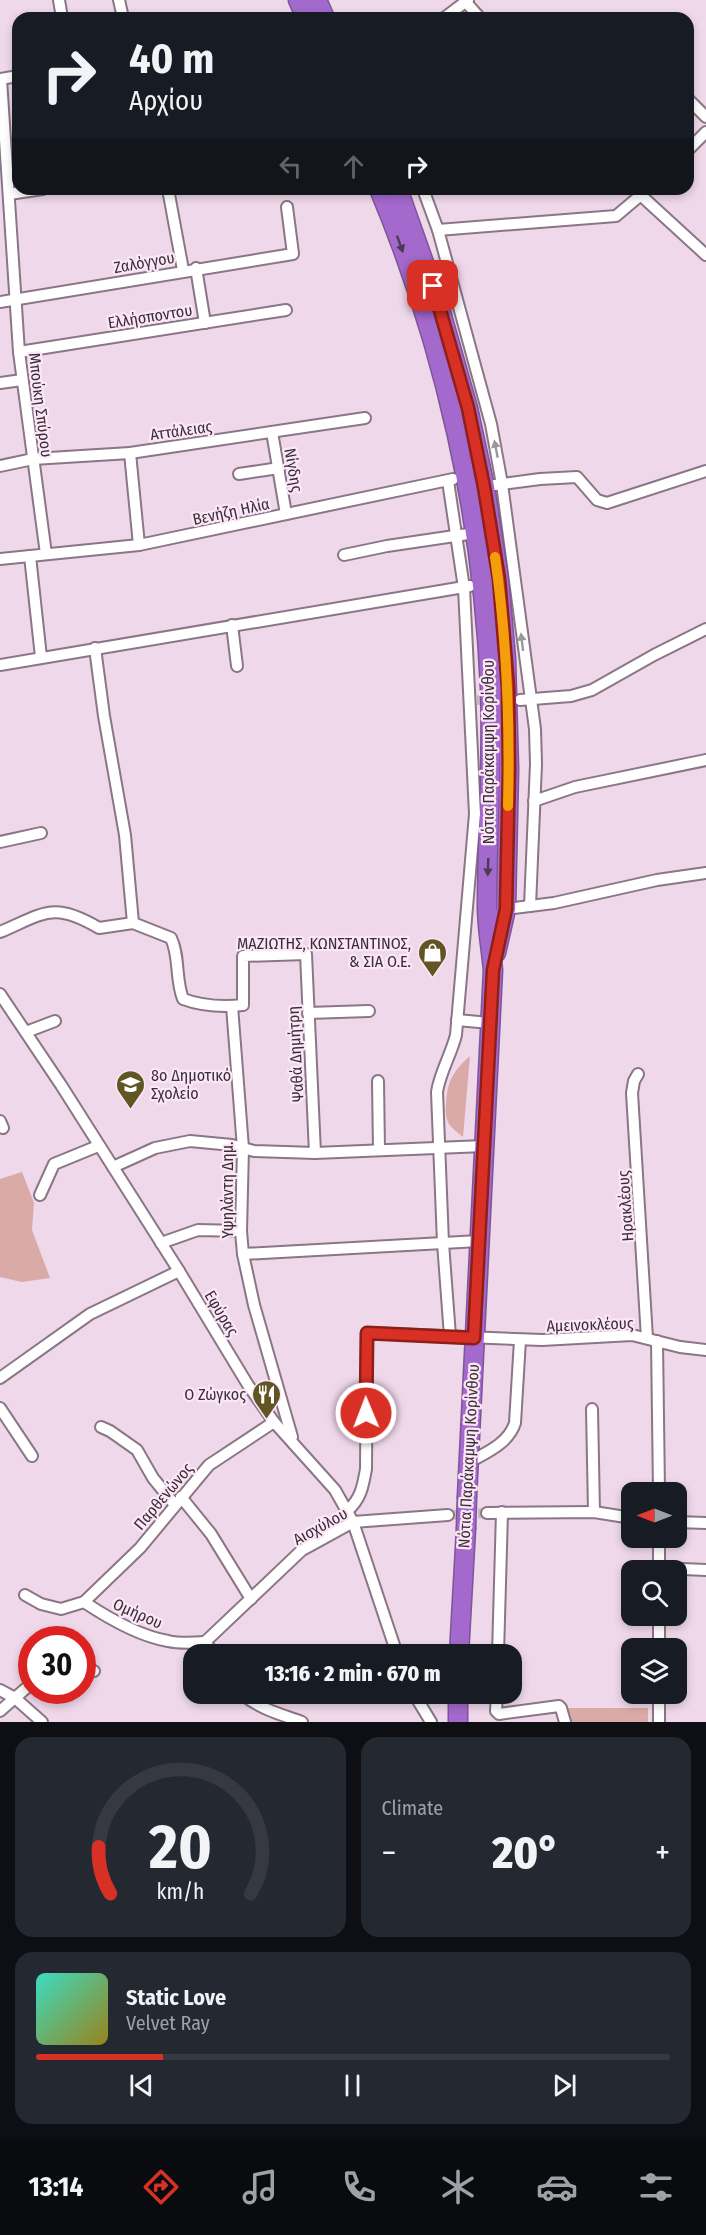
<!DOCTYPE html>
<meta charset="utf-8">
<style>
:root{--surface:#171b24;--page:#242831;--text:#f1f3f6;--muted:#9ea1a6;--line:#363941;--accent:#d93025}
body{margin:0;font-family:"Fira Sans Condensed",sans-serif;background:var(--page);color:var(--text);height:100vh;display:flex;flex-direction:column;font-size:22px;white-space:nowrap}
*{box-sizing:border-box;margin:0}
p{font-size:20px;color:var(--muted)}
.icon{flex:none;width:33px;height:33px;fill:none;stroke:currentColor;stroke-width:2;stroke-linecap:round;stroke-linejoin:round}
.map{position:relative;height:1722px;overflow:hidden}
.drawer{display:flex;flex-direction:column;gap:15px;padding:15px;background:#0d0f14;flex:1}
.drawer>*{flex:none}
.guide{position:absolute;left:12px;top:12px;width:682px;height:183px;border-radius:18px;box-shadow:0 3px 9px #0003;background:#171b24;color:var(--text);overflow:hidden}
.needle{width:39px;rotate:270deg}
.tools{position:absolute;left:621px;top:1482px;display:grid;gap:12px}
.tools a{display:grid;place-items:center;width:66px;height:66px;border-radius:12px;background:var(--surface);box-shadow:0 3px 9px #0003;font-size:30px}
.speed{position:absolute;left:18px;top:1626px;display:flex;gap:12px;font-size:30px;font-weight:700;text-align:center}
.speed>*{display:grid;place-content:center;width:78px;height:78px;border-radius:50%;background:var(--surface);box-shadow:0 3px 9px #0003;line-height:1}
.speed .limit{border:9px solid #d22;background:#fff;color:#111}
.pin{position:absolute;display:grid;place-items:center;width:51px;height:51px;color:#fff;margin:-26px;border-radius:12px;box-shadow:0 3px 9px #0006}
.me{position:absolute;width:66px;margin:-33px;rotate:359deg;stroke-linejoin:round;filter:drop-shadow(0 0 4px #0008)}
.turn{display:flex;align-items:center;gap:21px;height:126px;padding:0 18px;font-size:27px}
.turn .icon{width:78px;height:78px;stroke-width:2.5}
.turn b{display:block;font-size:42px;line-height:51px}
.lanes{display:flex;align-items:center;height:57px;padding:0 18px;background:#0003;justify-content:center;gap:30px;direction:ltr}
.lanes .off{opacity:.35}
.big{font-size:45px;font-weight:800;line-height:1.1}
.drawer .tile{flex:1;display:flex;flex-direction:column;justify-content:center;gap:9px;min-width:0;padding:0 21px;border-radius:18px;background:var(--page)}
.drawer .dial{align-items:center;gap:0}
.dial svg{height:156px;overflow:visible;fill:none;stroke:var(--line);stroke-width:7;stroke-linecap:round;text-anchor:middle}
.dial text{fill:var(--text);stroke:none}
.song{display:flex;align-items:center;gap:18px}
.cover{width:72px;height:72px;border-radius:9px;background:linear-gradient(135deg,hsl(170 70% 55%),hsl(50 70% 35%))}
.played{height:6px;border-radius:3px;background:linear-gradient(90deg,var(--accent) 20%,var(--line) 20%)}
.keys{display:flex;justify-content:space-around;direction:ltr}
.heat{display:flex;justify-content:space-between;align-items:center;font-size:33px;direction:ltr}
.drawer .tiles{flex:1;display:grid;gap:15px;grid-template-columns:1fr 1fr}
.tile:last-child{grid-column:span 2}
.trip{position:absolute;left:183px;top:1644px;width:339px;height:60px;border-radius:18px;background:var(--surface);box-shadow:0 3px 9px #0003;font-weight:800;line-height:60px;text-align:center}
.dock{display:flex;height:96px;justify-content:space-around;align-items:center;background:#090b0e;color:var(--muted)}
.dock .icon{width:42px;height:42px}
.dock .on{color:var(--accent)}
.dock b{font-size:27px;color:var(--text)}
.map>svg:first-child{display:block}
.green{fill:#daaaa7}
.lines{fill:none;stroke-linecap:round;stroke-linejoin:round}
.street-tunnel{stroke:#cab6c6;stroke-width:10;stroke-dasharray:10 5;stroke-linecap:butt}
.street-casing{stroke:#8a7685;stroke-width:14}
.highway-casing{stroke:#7e5598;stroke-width:21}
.street{stroke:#fff;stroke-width:10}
.highway{stroke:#a369cd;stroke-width:18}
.highway-bridge-casing{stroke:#7e5598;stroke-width:21;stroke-linecap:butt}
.highway-bridge{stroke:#a369cd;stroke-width:18}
.oneway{fill:#4d3b54}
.oneway2{fill:#9c989a}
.route-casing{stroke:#8d1f18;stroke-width:15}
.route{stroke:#d93025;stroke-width:10}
.slow{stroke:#f59e0b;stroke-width:10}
.labels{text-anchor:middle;stroke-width:4.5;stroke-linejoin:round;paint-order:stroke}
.street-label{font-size:16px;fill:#383036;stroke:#fce6f7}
.poi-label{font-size:16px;fill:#383036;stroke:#fce6f7;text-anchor:end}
</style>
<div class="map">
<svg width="706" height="1722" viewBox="0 0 706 1722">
<rect width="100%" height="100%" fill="#efd8ea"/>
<g class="green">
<path d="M470,1056L463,1137C459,1133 452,1129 449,1124C446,1119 445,1111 446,1105C447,1082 452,1072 470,1056Z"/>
<polygon points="22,1172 34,1203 32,1230 50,1278 22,1282 0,1277 0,1179"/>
<polygon points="566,1708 648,1708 648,1722 570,1722"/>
</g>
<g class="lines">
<g class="street-tunnel">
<polyline points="477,700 496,700"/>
<polyline points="448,1515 487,1513"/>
</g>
<defs>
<g id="street">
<polyline points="59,0 62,18"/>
<polyline points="119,0 123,18"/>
<polyline points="464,0 480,18"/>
<polyline points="444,18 468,0"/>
<polyline points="0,79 18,76"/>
<polyline points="1,79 19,352 46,554"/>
<polyline points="688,99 706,117"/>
<polyline points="688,150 706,132"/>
<polyline points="168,189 183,270"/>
<polyline points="423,189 438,230 491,424 502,484 535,729 536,764 530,906"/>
<polyline points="634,189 706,255"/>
<polyline points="9,194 43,189"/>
<polyline points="438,230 616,216 648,189"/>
<polyline points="196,268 205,323"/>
<polyline points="0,302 293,254 287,207"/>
<polyline points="19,352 286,310"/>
<polyline points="0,383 22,380"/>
<polyline points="272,432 286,514"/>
<polyline points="130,453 139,545"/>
<polyline points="0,466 33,459 130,453 365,418"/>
<polyline points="239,474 279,468"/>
<path d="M448,481L464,588L475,814L456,1035C451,1055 440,1072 437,1092L443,1243L450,1336"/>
<polyline points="495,485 540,479 577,477 597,500 607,503 706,471"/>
<polyline points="344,555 387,546 475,533"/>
<polyline points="30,556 41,657"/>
<polyline points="0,559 139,545 453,479"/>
<polyline points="232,625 237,666"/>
<polyline points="95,648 104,716 125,835 133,923"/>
<polyline points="0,665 470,586"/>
<polyline points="520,700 571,696 592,690 654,655 706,629"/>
<polyline points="534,801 575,787 706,760"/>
<polyline points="0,842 41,833"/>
<polyline points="506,909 554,903 657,880 706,873"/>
<path d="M0,932C45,913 53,901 99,928L133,923L171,938C180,957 175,979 183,999C202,1006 224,1007 243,1005V956L306,954L315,1153"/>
<polyline points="0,994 61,1085 179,1271 248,1385 274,1422 335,1490 353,1522 397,1654"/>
<polyline points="232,1006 243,1148 241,1231 243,1254 254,1305 292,1437"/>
<polyline points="308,1013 369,1011"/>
<polyline points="457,1020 490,1023"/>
<polyline points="26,1032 55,1021"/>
<polyline points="638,1074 634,1081 632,1093 647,1338"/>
<polyline points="378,1081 379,1150"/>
<polyline points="0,1121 3,1128"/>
<polyline points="113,1167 155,1148 190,1141 232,1145 254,1151 315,1153 484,1146"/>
<polyline points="40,1195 54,1164 98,1146"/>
<polyline points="161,1243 198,1230 241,1231"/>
<polyline points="243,1254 479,1241"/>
<polyline points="657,1341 659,1492"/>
<polyline points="0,1378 90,1314 179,1271"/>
<polyline points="0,1408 32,1456"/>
<polyline points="592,1409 594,1512"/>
<polyline points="101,1427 110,1431 137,1450 153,1478 175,1505"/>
<path d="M468,1463C487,1452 508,1444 515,1423L520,1340"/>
<polyline points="181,1497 211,1534 251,1599"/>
<path d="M347,1511C361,1499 363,1486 366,1469L367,1333L542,1340L632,1335L680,1347L706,1350"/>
<polyline points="487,1513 594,1512 632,1518"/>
<polyline points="676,1522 706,1523"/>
<polyline points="659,1568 706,1570"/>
<polyline points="659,1570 659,1538"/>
<polyline points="25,1595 41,1604 61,1609 84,1602 140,1548 209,1465 274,1422"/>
<path d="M84,1602C108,1618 138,1636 168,1641C180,1644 193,1643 205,1642L214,1654"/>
<polyline points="659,1616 659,1648"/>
<polyline points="205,1642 302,1550 353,1522 448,1515"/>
<polyline points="498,1654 502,1512"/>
<polyline points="82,1668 94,1671"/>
<polyline points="0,1690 15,1698 42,1722"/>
<path d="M242,1694C260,1709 280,1714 302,1722"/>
<polyline points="414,1694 431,1722"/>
<polyline points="497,1694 496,1711 499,1714 559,1706 561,1708 565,1722"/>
<polyline points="659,1694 659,1722"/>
<polyline points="0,1711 32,1683"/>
</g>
<g id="highway">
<polyline points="298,0 306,18"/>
<polyline points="317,0 325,18"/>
<path d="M379,189C445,346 483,518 490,688C493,761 487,833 487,906C487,927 491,949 493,970L467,1496"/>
<polyline points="398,189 439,305 468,408 485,487 499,579 506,659 509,769 506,909 496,953"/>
<polyline points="459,1654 466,1529"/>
<polyline points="458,1722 458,1694"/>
</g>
</defs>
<use href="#street" class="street-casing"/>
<use href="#highway" class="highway-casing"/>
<use href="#street" class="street"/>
<use href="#highway" class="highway"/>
<defs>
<polyline id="highway-bridge" points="466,1529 467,1496"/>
</defs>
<use href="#highway-bridge" class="highway-bridge-casing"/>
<use href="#highway-bridge" class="highway-bridge"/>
</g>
<defs><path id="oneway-solid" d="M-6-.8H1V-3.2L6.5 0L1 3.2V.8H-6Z" transform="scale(1.5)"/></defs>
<g class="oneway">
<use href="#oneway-solid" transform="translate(400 244) rotate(70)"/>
<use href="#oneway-solid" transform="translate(488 867) rotate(92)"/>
</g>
<g class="oneway2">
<use href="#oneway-solid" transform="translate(496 449) rotate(-101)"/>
<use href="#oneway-solid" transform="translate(522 642) rotate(-97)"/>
</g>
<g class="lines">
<defs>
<polyline id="route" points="366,1413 367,1333 474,1338 493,970 506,909 509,769 508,687 499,579 484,487 468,408 433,286"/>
</defs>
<use href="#route" class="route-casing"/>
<use href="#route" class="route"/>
<path class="slow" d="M495,557C507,639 510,723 508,806"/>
</g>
<defs>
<symbol id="shop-pin" viewBox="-11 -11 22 30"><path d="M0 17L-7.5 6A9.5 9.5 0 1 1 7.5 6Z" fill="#615623" stroke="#fce6f7"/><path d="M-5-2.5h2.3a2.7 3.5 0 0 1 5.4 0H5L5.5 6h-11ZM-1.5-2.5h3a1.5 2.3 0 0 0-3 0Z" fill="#fff"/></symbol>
<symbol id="school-pin" viewBox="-11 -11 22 30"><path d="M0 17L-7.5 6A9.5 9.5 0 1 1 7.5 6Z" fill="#615623" stroke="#fce6f7"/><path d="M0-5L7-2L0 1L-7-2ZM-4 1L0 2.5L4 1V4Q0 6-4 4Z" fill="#fff"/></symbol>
<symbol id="restaurant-pin" viewBox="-11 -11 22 30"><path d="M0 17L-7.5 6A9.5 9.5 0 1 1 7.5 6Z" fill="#615623" stroke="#fce6f7"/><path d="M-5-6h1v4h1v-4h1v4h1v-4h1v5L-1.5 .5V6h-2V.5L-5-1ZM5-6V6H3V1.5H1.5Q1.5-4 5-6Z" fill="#fff"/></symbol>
</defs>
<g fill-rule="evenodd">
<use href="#shop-pin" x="416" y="936" width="33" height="45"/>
<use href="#school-pin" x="114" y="1068" width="33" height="45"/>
<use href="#restaurant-pin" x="250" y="1378" width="33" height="45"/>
</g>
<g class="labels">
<g class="street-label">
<text transform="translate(144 262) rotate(-10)" y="6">Ζαλόγγου</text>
<text transform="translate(150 316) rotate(-9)" y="6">Ελλήσποντου</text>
<text transform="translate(41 405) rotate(83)" y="6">Μπούκη Σπύρου</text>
<text transform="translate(181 430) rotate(-8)" y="6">Αττάλειας</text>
<text transform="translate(294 470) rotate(80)" y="6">Νίγδης</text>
<text transform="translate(231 511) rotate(-12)" y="6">Βενήζη Ηλία</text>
<text transform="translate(488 752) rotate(-90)" y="6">Νότια Παράκαμψη Κορίνθου</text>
<text transform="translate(295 1054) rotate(-93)" y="6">Ψαθά Δημήτρη</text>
<text transform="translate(227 1190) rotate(-90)" y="6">Υψηλάντη Δημ.</text>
<text transform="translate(625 1206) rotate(-94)" y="6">Ηρακλέους</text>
<text transform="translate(222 1313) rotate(59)" y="6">Εφύρας</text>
<text transform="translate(590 1324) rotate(-2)" y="6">Αμεινοκλέους</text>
<text transform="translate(468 1456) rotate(-87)" y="6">Νότια Παράκαμψη Κορίνθου</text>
<text transform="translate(163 1496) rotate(-50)" y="6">Παρθενώνος</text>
<text transform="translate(320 1526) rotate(-29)" y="6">Αισχύλου</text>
<text transform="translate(138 1613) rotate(24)" y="6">Ομήρου</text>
</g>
<g class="poi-label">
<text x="411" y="949">ΜΑΖΙΩΤΗΣ, ΚΩΝΣΤΑΝΤΙΝΟΣ,<tspan x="411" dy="18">&amp; ΣΙΑ Ο.Ε.</tspan></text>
<text x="151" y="1081" text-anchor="start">8ο Δημοτικό<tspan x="151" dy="18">Σχολείο</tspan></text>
<text x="246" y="1400">Ο Ζώγκος</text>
</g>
</g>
</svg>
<div class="tools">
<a><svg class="needle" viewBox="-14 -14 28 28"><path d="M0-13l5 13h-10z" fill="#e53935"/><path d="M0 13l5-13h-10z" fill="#9ea1a6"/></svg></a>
<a><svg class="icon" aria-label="search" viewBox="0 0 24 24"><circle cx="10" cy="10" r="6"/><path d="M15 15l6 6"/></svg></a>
<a><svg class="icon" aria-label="layers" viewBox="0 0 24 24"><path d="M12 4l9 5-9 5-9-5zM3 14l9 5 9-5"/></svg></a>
</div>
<div class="speed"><div class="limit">30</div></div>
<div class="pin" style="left:433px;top:286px;background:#d93025"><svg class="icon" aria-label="arrive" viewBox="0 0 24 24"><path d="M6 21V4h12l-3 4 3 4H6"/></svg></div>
<svg class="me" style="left:366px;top:1413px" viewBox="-20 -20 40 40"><circle r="17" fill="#d93025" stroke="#fff" stroke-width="3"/><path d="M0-11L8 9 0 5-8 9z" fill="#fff"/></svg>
<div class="trip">13:16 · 2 min · 670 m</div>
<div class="guide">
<div class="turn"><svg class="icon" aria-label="right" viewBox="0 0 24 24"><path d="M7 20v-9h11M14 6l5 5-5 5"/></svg><div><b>40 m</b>Αρχίου</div></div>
<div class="lanes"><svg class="icon off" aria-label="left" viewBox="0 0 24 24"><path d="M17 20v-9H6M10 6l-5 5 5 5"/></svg><svg class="icon off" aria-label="ahead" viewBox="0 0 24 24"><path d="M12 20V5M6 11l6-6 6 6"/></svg><svg class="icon" aria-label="right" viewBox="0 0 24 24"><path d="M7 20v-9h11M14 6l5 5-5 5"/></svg></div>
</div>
</div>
<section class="drawer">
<div class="tiles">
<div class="tile dial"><svg viewBox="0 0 100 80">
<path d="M14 69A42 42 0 1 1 86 69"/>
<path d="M14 69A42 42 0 0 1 8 45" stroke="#d93025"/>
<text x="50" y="56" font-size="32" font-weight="700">20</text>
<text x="50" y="72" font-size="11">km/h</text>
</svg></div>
<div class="tile"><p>Climate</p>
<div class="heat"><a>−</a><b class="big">20°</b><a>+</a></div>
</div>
<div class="tile">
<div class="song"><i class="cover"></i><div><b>Static Love</b><p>Velvet Ray</p></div></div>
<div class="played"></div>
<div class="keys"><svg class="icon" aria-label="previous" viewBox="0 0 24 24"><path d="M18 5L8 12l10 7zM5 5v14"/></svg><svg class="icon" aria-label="pause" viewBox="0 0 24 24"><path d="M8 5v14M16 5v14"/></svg><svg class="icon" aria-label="next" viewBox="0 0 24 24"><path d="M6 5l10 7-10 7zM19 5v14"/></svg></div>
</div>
</div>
</section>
<nav class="dock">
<b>13:14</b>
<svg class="icon on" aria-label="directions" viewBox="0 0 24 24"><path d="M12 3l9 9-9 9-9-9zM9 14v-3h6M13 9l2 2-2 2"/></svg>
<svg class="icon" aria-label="music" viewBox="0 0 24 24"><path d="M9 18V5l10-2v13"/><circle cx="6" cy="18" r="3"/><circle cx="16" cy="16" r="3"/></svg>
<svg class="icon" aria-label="phone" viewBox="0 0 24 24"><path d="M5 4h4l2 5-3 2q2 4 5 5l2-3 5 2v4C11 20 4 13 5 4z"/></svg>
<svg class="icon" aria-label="climate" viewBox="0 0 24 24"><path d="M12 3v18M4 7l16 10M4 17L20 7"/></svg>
<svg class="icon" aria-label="car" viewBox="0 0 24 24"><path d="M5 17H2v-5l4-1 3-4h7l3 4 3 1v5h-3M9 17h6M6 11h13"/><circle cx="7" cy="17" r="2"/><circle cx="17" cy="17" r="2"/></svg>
<svg class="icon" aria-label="filters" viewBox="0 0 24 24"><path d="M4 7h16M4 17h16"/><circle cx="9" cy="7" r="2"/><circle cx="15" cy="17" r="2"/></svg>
</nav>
